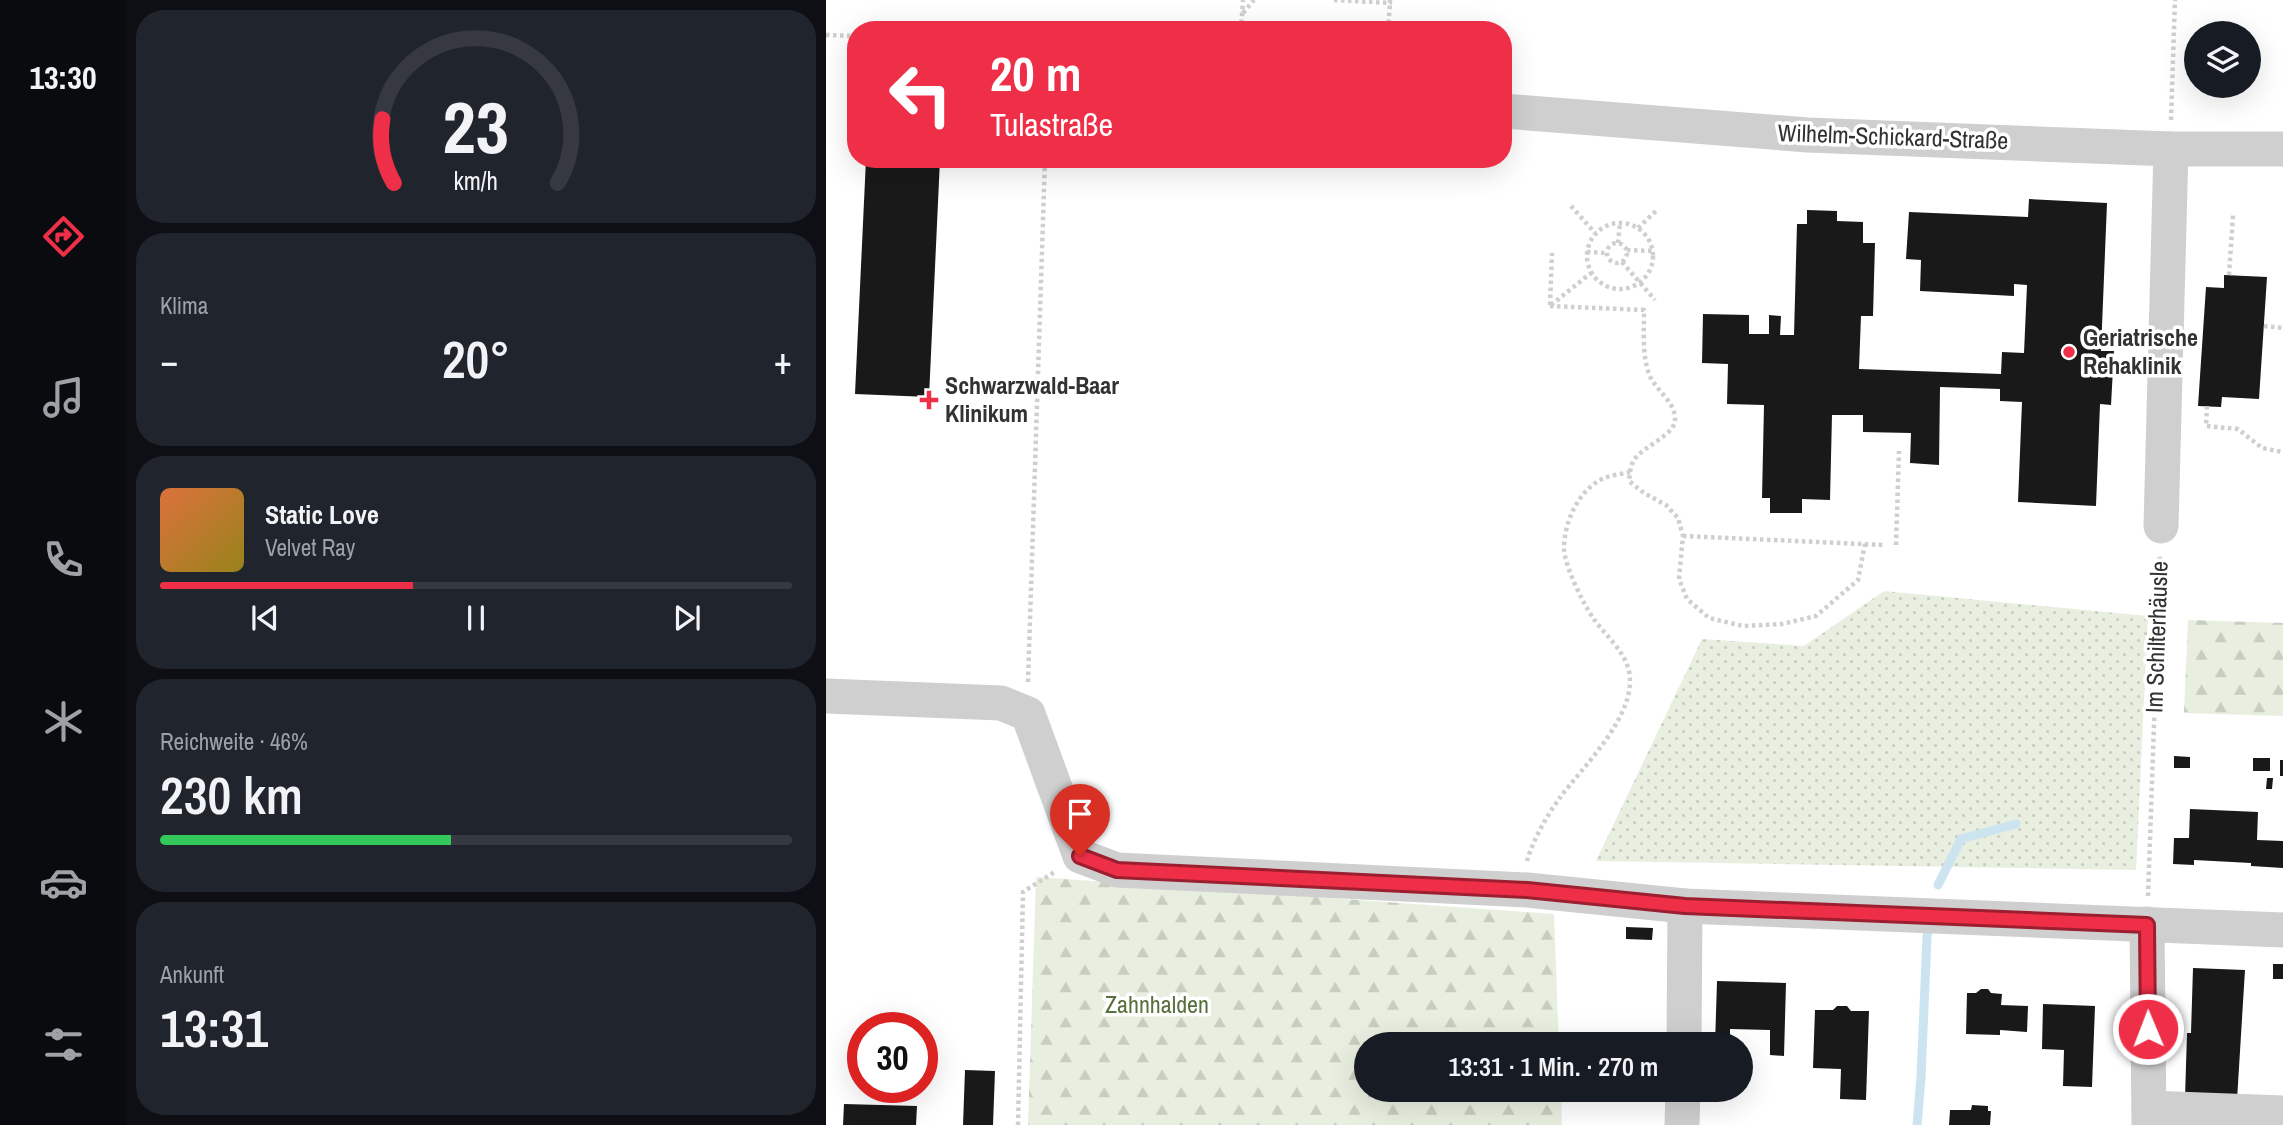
<!DOCTYPE html>
<html lang="de">
<meta charset="utf-8">
<style>
:root{--surface:#171b24;--page:#20242c;--text:#f1f3f6;--muted:#9ea1a6;--line:#363941;--accent:#ef2f48}
body{margin:0;font-family:"Archivo Narrow",sans-serif;background:var(--page);color:var(--text);height:100vh;display:flex;flex-direction:column;font-size:26px;white-space:nowrap}
*{box-sizing:border-box;margin:0}
p{font-size:23px;color:var(--muted)}
.icon{flex:none;width:38px;height:38px;fill:none;stroke:currentColor;stroke-width:2;stroke-linecap:round;stroke-linejoin:round}
.map{position:relative;flex:1;overflow:hidden}
.drawer{display:flex;flex-direction:column;gap:10px;padding:10px;background:#0d0f14;width:700px}
.drawer>*{flex:none}
.guide{position:absolute;left:21px;top:21px;width:665px;height:147px;border-radius:28px;box-shadow:0 7px 28px #0002;background:#ef2f48;color:#fff;overflow:hidden}
.tools{position:absolute;left:1358px;top:21px;display:grid;gap:14px}
.tools a{display:grid;place-items:center;width:77px;height:77px;border-radius:50%;background:var(--surface);box-shadow:0 7px 28px #0002;font-size:35px}
.speed{position:absolute;left:21px;top:1012px;display:flex;gap:14px;font-size:35px;font-weight:700;text-align:center}
.speed>*{display:grid;place-content:center;width:91px;height:91px;border-radius:50%;background:var(--surface);box-shadow:0 7px 28px #0002;line-height:1}
.speed .limit{border:10px solid #d22;background:#fff;color:#111}
.pin{position:absolute;display:grid;place-items:center;width:60px;height:60px;color:#fff;margin:-72px -30px;border-radius:50% 50% 50% 0;rotate:-45deg;box-shadow:0 0 7px #0007}
.pin .icon{rotate:45deg}
.me{position:absolute;width:77px;margin:-38px;rotate:359deg;stroke-linejoin:round;filter:drop-shadow(0 0 5px #0008)}
.turn{display:flex;align-items:center;gap:24px;height:147px;padding:0 28px;font-size:32px}
.turn .icon{width:91px;height:91px;stroke-width:2.5}
.turn b{display:block;font-size:49px;line-height:60px}
.big{font-size:52px;font-weight:600;line-height:1.1}
.drawer .tile{flex:1;display:flex;flex-direction:column;justify-content:center;gap:10px;min-width:0;padding:0 24px;border-radius:28px;background:var(--page)}
.drawer .dial{align-items:center;gap:0}
.dial svg{height:182px;overflow:visible;fill:none;stroke:var(--line);stroke-width:7;stroke-linecap:round;text-anchor:middle}
.dial text{fill:var(--text);stroke:none}
.song{display:flex;align-items:center;gap:21px}
.cover{width:84px;height:84px;border-radius:10px;background:linear-gradient(135deg,hsl(20 70% 55%),hsl(50 70% 35%))}
.played{height:7px;border-radius:4px;background:linear-gradient(90deg,var(--accent) 40%,var(--line) 40%)}
.keys{display:flex;justify-content:space-around;direction:ltr}
.heat{display:flex;justify-content:space-between;align-items:center;font-size:38px;direction:ltr}
.charge{height:10px;border-radius:5px;background:linear-gradient(90deg,#34c759 46%,var(--line) 0)}
.trip{position:absolute;left:528px;top:1032px;width:399px;height:70px;border-radius:35px;background:var(--surface);box-shadow:0 7px 28px #0002;font-weight:600;line-height:70px;text-align:center}
main{display:flex;flex:1;min-height:0}
.menu{display:flex;flex-direction:column;width:126px;justify-content:space-around;align-items:center;background:#090b0e;color:var(--muted)}
.menu .icon{width:49px;height:49px}
.menu .on{color:var(--accent)}
.menu b{font-size:32px;color:var(--text)}
.map>svg:first-child{display:block}
.grass{fill:url(#grass-dots)}
.forest{fill:url(#forest-firs)}
.lines{fill:none;stroke-linecap:round;stroke-linejoin:round}
.stream{stroke:#cce4ef;stroke-width:9}
.building{fill:#191919}
.path{stroke:#cfcfcf;stroke-width:4.5;stroke-dasharray:3.5 3.5;stroke-linecap:butt}
.minor{stroke:#cfcfcf;stroke-width:35}
.route-casing{stroke:#9b1f2f;stroke-width:18}
.route{stroke:#ef2f48;stroke-width:12}
.poi-dot{fill:#ef2f48;stroke:#fff;stroke-width:2.5}
.labels{text-anchor:middle;stroke-width:7;stroke-linejoin:round;paint-order:stroke}
.street-label{font-size:24px;fill:#323232;stroke:#fff}
.poi-label{font-size:24px;font-weight:bold;fill:#323232;stroke:#fff;text-anchor:start}
.park-label{font-size:24px;fill:#58713c;stroke:#fff}
</style>
<main>
<nav class="menu">
<b>13:30</b>
<svg class="icon on" aria-label="directions" viewBox="0 0 24 24"><path d="M12 3l9 9-9 9-9-9zM9 14v-3h6M13 9l2 2-2 2"/></svg>
<svg class="icon" aria-label="music" viewBox="0 0 24 24"><path d="M9 18V5l10-2v13"/><circle cx="6" cy="18" r="3"/><circle cx="16" cy="16" r="3"/></svg>
<svg class="icon" aria-label="phone" viewBox="0 0 24 24"><path d="M5 4h4l2 5-3 2q2 4 5 5l2-3 5 2v4C11 20 4 13 5 4z"/></svg>
<svg class="icon" aria-label="climate" viewBox="0 0 24 24"><path d="M12 3v18M4 7l16 10M4 17L20 7"/></svg>
<svg class="icon" aria-label="car" viewBox="0 0 24 24"><path d="M5 17H2v-5l4-1 3-4h7l3 4 3 1v5h-3M9 17h6M6 11h13"/><circle cx="7" cy="17" r="2"/><circle cx="17" cy="17" r="2"/></svg>
<svg class="icon" aria-label="filters" viewBox="0 0 24 24"><path d="M4 7h16M4 17h16"/><circle cx="9" cy="7" r="2"/><circle cx="15" cy="17" r="2"/></svg>
</nav>
<section class="drawer">
<div class="tile dial"><svg viewBox="0 0 100 80">
<path d="M14 69A42 42 0 1 1 86 69"/>
<path d="M14 69A42 42 0 0 1 9 41" stroke="#ef2f48"/>
<text x="50" y="56" font-size="32" font-weight="700">23</text>
<text x="50" y="72" font-size="11">km/h</text>
</svg></div>
<div class="tile"><p>Klima</p>
<div class="heat"><a>−</a><b class="big">20°</b><a>+</a></div>
</div>
<div class="tile">
<div class="song"><i class="cover"></i><div><b>Static Love</b><p>Velvet Ray</p></div></div>
<div class="played"></div>
<div class="keys"><svg class="icon" aria-label="previous" viewBox="0 0 24 24"><path d="M18 5L8 12l10 7zM5 5v14"/></svg><svg class="icon" aria-label="pause" viewBox="0 0 24 24"><path d="M8 5v14M16 5v14"/></svg><svg class="icon" aria-label="next" viewBox="0 0 24 24"><path d="M6 5l10 7-10 7zM19 5v14"/></svg></div>
</div>
<div class="tile"><p>Reichweite · 46%</p><b class="big">230 km</b><div class="charge"></div></div>
<div class="tile"><p>Ankunft</p><b class="big">13:31</b></div>
</section>
<div class="map">
<svg width="1457" height="1125" viewBox="0 0 1457 1125">
<defs>
<pattern id="grass-dots" width="8" height="8" patternUnits="userSpaceOnUse" patternTransform="scale(1.75)"><rect width="8" height="8" fill="#e9efe0"/><path d="M2 2h.1M6 6h.1" fill="none" stroke="#c8cdc1" stroke-width="1.8" stroke-linecap="round"/></pattern>
<pattern id="forest-firs" width="22" height="20" patternUnits="userSpaceOnUse" patternTransform="scale(1.75)"><rect width="22" height="20" fill="#e9efe0"/><path d="M5 1l3.5 6h-7zM16 11l3.5 6h-7z" fill="#c8cdc1"/></pattern>
</defs>
<rect width="100%" height="100%" fill="#fff"/>
<polygon class="grass" points="1058,591 1322,616 1310,870 770,861 876,639 978,646"/>
<g class="forest">
<polygon points="1362,620 1457,623 1457,716 1358,713"/>
<polygon points="210,877 728,914 733,1045 541,1045 541,1090 735,1090 736,1125 202,1125"/>
</g>
<g class="lines">
<g class="stream">
<polyline points="1112,885 1135,839 1190,824"/>
<polyline points="1091,1125 1095,1077 1101,936 1104,924"/>
</g>
</g>
<g class="building">
<polygon points="40,159 114,159 103,397 29,394"/>
<polygon points="1203,199 1281,203 1275,351 1288,351 1285,405 1274,404 1270,506 1192,502 1196,402 1174,401 1174,389 1114,387 1113,465 1084,463 1085,433 1037,432 1037,415 1006,415 1004,500 976,499 976,513 944,513 944,498 936,498 938,405 901,404 902,364 876,363 877,314 923,315 923,334 943,334 943,315 955,316 954,335 968,335 971,224 981,224 981,210 1011,211 1011,221 1037,222 1037,243 1049,243 1047,316 1035,316 1033,369 1175,374 1176,352 1198,353 1201,285 1188,284 1188,296 1094,291 1095,260 1080,259 1083,212 1202,217"/>
<polygon points="1398,275 1441,277 1433,399 1396,397 1395,407 1372,406 1380,287 1398,288"/>
<polygon points="1348,756 1364,757 1364,768 1348,768"/>
<rect x="1427" y="758" width="17" height="13"/>
<rect x="1454" y="760" width="3" height="16"/>
<polygon points="1441,778 1447,778 1446,789 1440,789"/>
<polygon points="1364,809 1432,812 1431,840 1457,841 1457,868 1425,866 1425,863 1368,860 1368,865 1347,864 1348,838 1363,838"/>
<polygon points="800,927 827,928 826,940 800,939"/>
<rect x="1447" y="964" width="10" height="15"/>
<polygon points="1367,968 1419,970 1411,1100 1359,1098 1361,1033 1365,1033"/>
<polygon points="891,981 960,983 958,1056 944,1055 944,1030 904,1029 904,1045 889,1045"/>
<polygon points="1155,989 1162,989 1165,993 1176,994 1175,1005 1202,1006 1201,1032 1174,1030 1174,1035 1140,1034 1141,993 1150,993"/>
<polygon points="1217,1004 1269,1006 1266,1087 1237,1086 1238,1050 1216,1049"/>
<polygon points="1011,1006 1021,1006 1025,1011 1043,1011 1040,1100 1014,1099 1015,1069 987,1068 989,1010 1007,1010"/>
<polygon points="139,1070 169,1071 167,1125 137,1125"/>
<polygon points="18,1104 91,1106 90,1125 17,1125"/>
<polygon points="1146,1105 1162,1106 1162,1111 1165,1111 1164,1125 1123,1125 1124,1110 1145,1110"/>
</g>
<g class="lines">
<g class="path">
<polyline points="508,0 564,3 564,0"/>
<polyline points="417,13 428,0"/>
<polyline points="415,30 417,0"/>
<polyline points="562,30 564,3"/>
<polyline points="0,35 30,36"/>
<polyline points="1345,120 1349,0"/>
<polyline points="745,206 769,233"/>
<circle cx="794" cy="256" r="33"/>
<polyline points="812,228 830,211"/>
<circle cx="791" cy="253" r="10"/>
<polyline points="792,243 794,223"/>
<polyline points="801,250 828,251"/>
<polyline points="761,252 780,253"/>
<polyline points="796,262 829,300"/>
<polyline points="1403,275 1407,215"/>
<polyline points="724,305 726,253"/>
<polyline points="725,305 765,273"/>
<path d="M724,306L818,310C818,331 816,354 823,374C829,390 850,402 849,420C849,435 817,446 808,460C804,466 804,474 803,481L818,493L840,505L852,518L857,536L853,579L861,599L883,618L917,626L956,624L990,616L1032,580L1039,544"/>
<polyline points="1438,326 1457,328"/>
<polyline points="1381,406 1380,426 1412,429 1436,448 1457,452"/>
<polyline points="857,536 1059,545"/>
<polyline points="1070,545 1073,451"/>
<polyline points="202,682 219,159"/>
<path d="M701,861C707,840 720,817 733,799C757,766 812,715 803,671C798,650 779,635 767,618C757,603 739,567 738,549C738,522 752,490 778,478C786,475 796,474 804,472"/>
<polyline points="1322,896 1334,555"/>
<polyline points="192,1125 197,892 230,871"/>
</g>
<g class="minor">
<polyline points="677,111 982,135 1345,149 1457,149"/>
<polyline points="1335,526 1345,149"/>
<polyline points="0,696 175,703 202,714 254,856 291,870 701,890 859,906 1457,930"/>
<polyline points="1321,924 1323,1125"/>
<polyline points="858,1045 859,906"/>
<polyline points="1323,1108 1457,1113"/>
<polyline points="856,1125 857,1090"/>
</g>
</g>
<g class="lines">
<defs>
<polyline id="route" points="254,856 291,870 701,890 859,906 1321,925 1322,1029"/>
</defs>
<use href="#route" class="route-casing"/>
<use href="#route" class="route"/>
</g>
<g class="poi-dot">
<circle cx="1243" cy="352" r="7"/>
<path d="M99.5 389.5h7v7h7v7h-7v7h-7v-7h-7v-7h7z"/>
</g>
<g class="labels">
<g class="street-label">
<text transform="translate(1067 137) rotate(2)" y="8">Wilhelm-Schickard-Straße</text>
<text transform="translate(1331 637) rotate(-88)" y="8">Im Schilterhäusle</text>
</g>
<g class="poi-label">
<text x="1257" y="346">Geriatrische<tspan x="1257" dy="28">Rehaklinik</tspan></text>
<text x="119" y="394">Schwarzwald-Baar<tspan x="119" dy="28">Klinikum</tspan></text>
</g>
<g class="park-label">
<text x="331" y="1013">Zahnhalden</text>
</g>
</g>
</svg>
<div class="tools">
<a><svg class="icon" aria-label="layers" viewBox="0 0 24 24"><path d="M12 4l9 5-9 5-9-5zM3 14l9 5 9-5"/></svg></a>
</div>
<div class="speed"><div class="limit">30</div></div>
<div class="pin" style="left:254px;top:856px;background:#d93025"><svg class="icon" aria-label="arrive" viewBox="0 0 24 24"><path d="M6 21V4h12l-3 4 3 4H6"/></svg></div>
<svg class="me" style="left:1322px;top:1029px" viewBox="-20 -20 40 40"><circle r="17" fill="#ef2f48" stroke="#fff" stroke-width="3"/><path d="M0-11L8 9 0 5-8 9z" fill="#fff"/></svg>
<div class="trip">13:31 · 1 Min. · 270 m</div>
<div class="guide">
<div class="turn"><svg class="icon" aria-label="left" viewBox="0 0 24 24"><path d="M17 20v-9H6M10 6l-5 5 5 5"/></svg><div><b>20 m</b>Tulastraße</div></div>
</div>
</div>
</main>
